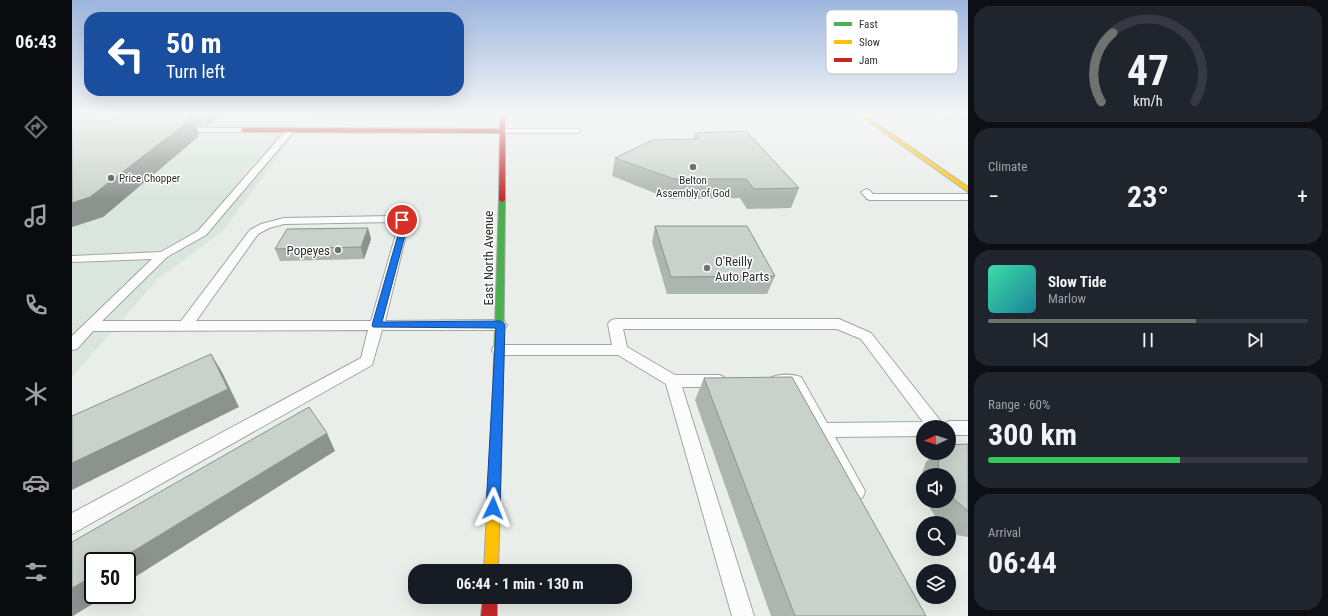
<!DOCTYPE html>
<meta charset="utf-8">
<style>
:root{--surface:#171b24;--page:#20242c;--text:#f1f3f6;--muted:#9ea1a6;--line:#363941;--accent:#6f7370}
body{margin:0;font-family:"Roboto Condensed",sans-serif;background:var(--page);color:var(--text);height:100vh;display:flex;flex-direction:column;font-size:15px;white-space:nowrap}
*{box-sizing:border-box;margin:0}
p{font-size:13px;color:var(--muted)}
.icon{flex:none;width:22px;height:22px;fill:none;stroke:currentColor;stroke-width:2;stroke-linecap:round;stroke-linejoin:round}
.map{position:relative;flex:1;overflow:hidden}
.side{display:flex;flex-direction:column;gap:6px;padding:6px;background:#0d0f14;width:360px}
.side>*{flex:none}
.guide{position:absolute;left:12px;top:12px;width:380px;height:84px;border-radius:16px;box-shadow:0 4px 16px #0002;background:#1a4fa0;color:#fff;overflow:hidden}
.needle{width:26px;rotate:267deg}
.buttons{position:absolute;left:844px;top:420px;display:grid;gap:8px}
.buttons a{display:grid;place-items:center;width:40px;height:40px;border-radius:50%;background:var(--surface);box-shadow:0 4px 16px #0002;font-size:20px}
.speed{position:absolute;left:12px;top:552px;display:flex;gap:8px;font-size:20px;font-weight:700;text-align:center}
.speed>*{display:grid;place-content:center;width:52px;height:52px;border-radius:50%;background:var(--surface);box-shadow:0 4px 16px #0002;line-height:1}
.speed .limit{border:2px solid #111;border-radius:6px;background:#fff;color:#111}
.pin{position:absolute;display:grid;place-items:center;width:34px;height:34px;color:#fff;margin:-17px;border:2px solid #fff;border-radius:50%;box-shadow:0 1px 4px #0007}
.me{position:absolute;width:44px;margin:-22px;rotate:2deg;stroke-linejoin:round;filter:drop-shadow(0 0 3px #0008)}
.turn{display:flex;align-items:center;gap:14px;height:84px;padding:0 16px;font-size:18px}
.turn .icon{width:52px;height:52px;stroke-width:2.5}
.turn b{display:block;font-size:28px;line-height:34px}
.big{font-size:30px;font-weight:700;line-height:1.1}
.side .card{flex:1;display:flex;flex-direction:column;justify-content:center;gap:6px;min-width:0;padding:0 14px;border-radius:16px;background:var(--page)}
.side .dial{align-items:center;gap:0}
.dial svg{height:104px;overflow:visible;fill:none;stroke:var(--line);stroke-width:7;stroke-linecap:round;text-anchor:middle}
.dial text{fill:var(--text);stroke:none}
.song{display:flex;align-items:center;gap:12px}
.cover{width:48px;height:48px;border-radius:6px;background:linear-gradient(135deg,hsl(160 70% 55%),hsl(190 70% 35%))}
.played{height:4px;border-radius:2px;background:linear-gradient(90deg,var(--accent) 65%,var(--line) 65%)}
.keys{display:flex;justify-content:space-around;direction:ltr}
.heat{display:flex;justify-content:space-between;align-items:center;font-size:22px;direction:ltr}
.charge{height:6px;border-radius:3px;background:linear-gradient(90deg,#34c759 60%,var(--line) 0)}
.trip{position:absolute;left:336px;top:564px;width:224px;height:40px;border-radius:16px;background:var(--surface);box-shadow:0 4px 16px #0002;font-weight:700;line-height:40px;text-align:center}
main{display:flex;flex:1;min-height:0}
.tabs{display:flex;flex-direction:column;width:72px;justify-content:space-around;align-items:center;background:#090b0e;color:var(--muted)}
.tabs .icon{width:28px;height:28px}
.tabs .on{color:var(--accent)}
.tabs b{font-size:18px;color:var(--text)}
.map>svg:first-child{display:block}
.built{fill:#dae6dd}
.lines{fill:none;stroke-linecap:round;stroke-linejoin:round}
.lane-casing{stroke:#a2a6a3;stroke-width:2}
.fast-casing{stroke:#a2a6a3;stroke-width:2}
.slow-casing{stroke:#a2a6a3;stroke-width:2}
.jam-casing{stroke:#a2a6a3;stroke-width:2}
.lane{fill:#fcfcfc;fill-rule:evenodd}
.fast{fill:#4caf50;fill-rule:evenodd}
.slow{fill:#ffc107;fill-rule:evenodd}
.jam{fill:#c62828;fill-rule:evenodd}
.wall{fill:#acb5af}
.shaded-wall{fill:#8c938e}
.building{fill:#c8d2cb;stroke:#8c938e}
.route{fill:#1a73e8;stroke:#114b97}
.poi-dot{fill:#6f7370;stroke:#fff;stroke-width:1.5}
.labels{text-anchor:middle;stroke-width:3;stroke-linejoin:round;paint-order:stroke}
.far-poi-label{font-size:11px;fill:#2d312e;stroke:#fff;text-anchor:start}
.poi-label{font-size:13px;fill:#2d312e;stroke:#fff;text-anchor:end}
.street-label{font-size:13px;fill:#2d312e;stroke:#fff}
.key{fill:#fff;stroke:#c0c1c0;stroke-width:1}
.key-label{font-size:11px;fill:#2d312e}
</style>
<main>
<nav class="tabs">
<b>06:43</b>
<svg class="icon on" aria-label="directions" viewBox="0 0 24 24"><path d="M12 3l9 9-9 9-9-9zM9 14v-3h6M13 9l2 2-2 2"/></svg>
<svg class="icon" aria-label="music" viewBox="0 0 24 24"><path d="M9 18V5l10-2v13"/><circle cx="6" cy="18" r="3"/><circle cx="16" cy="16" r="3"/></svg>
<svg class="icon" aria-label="phone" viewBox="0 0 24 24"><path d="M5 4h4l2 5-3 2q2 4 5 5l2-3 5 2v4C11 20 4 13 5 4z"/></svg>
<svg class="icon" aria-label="climate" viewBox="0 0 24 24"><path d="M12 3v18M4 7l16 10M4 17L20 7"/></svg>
<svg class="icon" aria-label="car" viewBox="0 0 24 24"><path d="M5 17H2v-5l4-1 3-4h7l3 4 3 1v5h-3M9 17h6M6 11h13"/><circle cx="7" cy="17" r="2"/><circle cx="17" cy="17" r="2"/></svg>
<svg class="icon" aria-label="filters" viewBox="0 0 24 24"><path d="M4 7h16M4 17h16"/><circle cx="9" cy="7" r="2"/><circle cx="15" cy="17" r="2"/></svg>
</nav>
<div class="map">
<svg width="896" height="616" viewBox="0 0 896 616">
<rect width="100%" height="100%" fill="#e9eeea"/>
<polygon class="built" points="0,114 393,114 392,119 234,119 150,232 87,278 0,377"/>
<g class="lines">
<defs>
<g id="lane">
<polygon points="107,128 171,128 175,130 171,132 110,132 106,130"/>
<path d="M216,128H219L223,130L134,235L95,257L30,321H109L178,230L189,224L212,218L320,216L334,218L336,227L313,321L428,320L433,322L435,325L433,328L428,330H310L300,365L0,534V513L289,358L296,330L21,331L5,349L0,350V336L80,259L0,262V256L89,252L126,231ZM320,222L325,223L326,227L299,321H124L186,234L197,228L212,224Z"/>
<polygon points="427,129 505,129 509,131 505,133 427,133"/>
<polygon points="794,189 797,190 801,194 896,194 896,200 798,200 795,199 789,192"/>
<path d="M543,319H767L799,333L871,424L877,421H896V435H877V427H851V436L763,437L793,491L791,497L784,500L777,497L720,387H705L700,385L697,381L700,377C709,374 720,374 729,377L755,423L851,422L789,339L765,329H551L555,347L603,375H647L652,377L655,381L652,385L647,387H610L682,616H660L594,384L546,355H427L422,354L420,350L422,346L427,345H540L536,324L538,321Z"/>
</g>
<polygon id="fast" points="430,198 433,200 431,389 430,392 426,393 422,392 421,389 427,200"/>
<g id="slow">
<polygon points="786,114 791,114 896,187 896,192"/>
<polygon points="426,385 430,386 431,389 426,571 412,571 421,389 422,386"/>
</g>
<g id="jam">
<polygon points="429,114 433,114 433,200 430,202 427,200 428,133 171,132 168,130 171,128 428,129"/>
<polygon points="411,597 425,597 425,616 409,616"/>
</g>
</defs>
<use href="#lane" class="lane-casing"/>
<use href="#fast" class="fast-casing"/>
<use href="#slow" class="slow-casing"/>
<use href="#jam" class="jam-casing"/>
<use href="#lane" class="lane"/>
<use href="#fast" class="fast"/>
<use href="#slow" class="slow"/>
<use href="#jam" class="jam"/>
</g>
<g class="wall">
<polygon points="59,114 150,114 136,126 124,126 127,133 125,135 126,137 31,217 0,227 0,121 37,121 60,116"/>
<polygon points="863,114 896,114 896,119 873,120"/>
<polygon points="623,133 727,188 719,208 675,209 668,198 598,199 540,176 543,158 621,139"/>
<polygon points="583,226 703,276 695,294 595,294 580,242"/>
<polygon points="296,228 299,239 292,259 208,261 203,249"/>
<polygon points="632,378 854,616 699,616 623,400"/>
<polygon points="896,444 896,537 884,535 877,529 877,523 871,523 864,517 853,501 877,501 877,475 851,475 851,498 850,496 848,479 854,462 863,453 877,453"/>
</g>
<g class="shaded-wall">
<polygon points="130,114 150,114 136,126"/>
<polygon points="120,116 127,133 125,135 126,137 31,217 0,227 0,203"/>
<polygon points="296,228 299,239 292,259 289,247"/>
<polygon points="139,354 150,372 167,407 0,490 0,463"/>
<polygon points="255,433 263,451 55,582 55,561 45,561"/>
<polygon points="21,576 21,595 35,595 1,616 0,616 0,588"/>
</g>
<g class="building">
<polygon points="45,116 120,116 115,120 118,120 18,197 0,203 0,121 37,121"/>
<polygon points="674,131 727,188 682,189 674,179 602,179 543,158 580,140 627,139 623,133"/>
<polygon points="583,226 675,226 703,276 599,277"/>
<polygon points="296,228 289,247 203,249 215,229"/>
<polygon points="139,354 156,389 0,463 0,416"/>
<polygon points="720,377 854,616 723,616 632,378"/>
<polygon points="237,407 255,433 45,561 21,561 21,576 0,588 0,542"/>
<polygon points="896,444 896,511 884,501 877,491 877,475 868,475 866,463 869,453 877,453 877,445"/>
</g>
<linearGradient id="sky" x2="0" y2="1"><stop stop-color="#9db6df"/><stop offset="0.57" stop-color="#f5f7f6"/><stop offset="1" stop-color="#f5f7f6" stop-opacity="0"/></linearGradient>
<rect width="896" height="200" fill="url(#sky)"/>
<polygon class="route" points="327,218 332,218 335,228 310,322 428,321 433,324 428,508 426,512 421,514 416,512 414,508 424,328 301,327 300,325 328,228"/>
<g class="poi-dot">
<circle cx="621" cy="167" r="4"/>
<circle cx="39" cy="178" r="4"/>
<circle cx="266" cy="250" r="4"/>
<circle cx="635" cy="268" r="4"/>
</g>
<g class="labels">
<g class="far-poi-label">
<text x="47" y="182">Price Chopper</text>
<text x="621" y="184" text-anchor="middle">Belton<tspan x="621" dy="13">Assembly of God</tspan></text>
</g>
<g class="poi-label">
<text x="258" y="255">Popeyes</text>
<text x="643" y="266" text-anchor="start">O'Reilly<tspan x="643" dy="15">Auto Parts</tspan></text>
</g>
<g class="street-label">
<text transform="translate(416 258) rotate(-90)" y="5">East North Avenue</text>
</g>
</g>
<rect x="754" y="10" width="132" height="64" rx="6" class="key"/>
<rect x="762" y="22" width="18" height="4" fill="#4caf50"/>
<rect x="762" y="40" width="18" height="4" fill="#ffc107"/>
<rect x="762" y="58" width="18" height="4" fill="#c62828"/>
<g class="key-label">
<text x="787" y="28">Fast</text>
<text x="787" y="46">Slow</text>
<text x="787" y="64">Jam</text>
</g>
</svg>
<div class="buttons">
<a><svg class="needle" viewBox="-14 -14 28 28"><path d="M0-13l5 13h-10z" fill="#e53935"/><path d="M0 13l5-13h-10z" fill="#9ea1a6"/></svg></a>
<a><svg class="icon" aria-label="sound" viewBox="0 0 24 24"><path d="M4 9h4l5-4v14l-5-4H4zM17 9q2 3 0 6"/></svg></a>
<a><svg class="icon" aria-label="search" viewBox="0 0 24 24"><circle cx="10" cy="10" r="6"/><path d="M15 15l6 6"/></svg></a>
<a><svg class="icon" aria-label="layers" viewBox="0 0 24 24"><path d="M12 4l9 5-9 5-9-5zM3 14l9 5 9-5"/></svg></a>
</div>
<div class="speed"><div class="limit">50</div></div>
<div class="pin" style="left:330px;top:220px;background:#d93025"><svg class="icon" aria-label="arrive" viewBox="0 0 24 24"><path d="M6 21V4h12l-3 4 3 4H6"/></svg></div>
<svg class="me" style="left:421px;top:508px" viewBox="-20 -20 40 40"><path d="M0-17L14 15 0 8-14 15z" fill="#1a73e8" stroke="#fff" stroke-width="4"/></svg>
<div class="trip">06:44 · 1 min · 130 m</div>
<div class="guide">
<div class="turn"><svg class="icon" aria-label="left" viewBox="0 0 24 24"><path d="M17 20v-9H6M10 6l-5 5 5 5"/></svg><div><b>50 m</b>Turn left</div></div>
</div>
</div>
<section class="side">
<div class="card dial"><svg viewBox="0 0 100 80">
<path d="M14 69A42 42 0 1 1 86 69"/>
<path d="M14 69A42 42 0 0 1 23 16" stroke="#6f7370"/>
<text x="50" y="56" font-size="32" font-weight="700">47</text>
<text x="50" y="72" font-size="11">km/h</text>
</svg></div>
<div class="card"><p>Climate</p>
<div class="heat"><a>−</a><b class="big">23°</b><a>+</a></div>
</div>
<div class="card">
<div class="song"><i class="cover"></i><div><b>Slow Tide</b><p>Marlow</p></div></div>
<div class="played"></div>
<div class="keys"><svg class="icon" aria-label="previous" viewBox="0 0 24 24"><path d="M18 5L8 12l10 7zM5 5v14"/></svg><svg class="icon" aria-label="pause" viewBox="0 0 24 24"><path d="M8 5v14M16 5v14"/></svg><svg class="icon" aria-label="next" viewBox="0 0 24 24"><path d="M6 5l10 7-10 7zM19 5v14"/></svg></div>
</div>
<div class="card"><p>Range · 60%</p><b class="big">300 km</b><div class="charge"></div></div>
<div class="card"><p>Arrival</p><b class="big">06:44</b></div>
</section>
</main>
